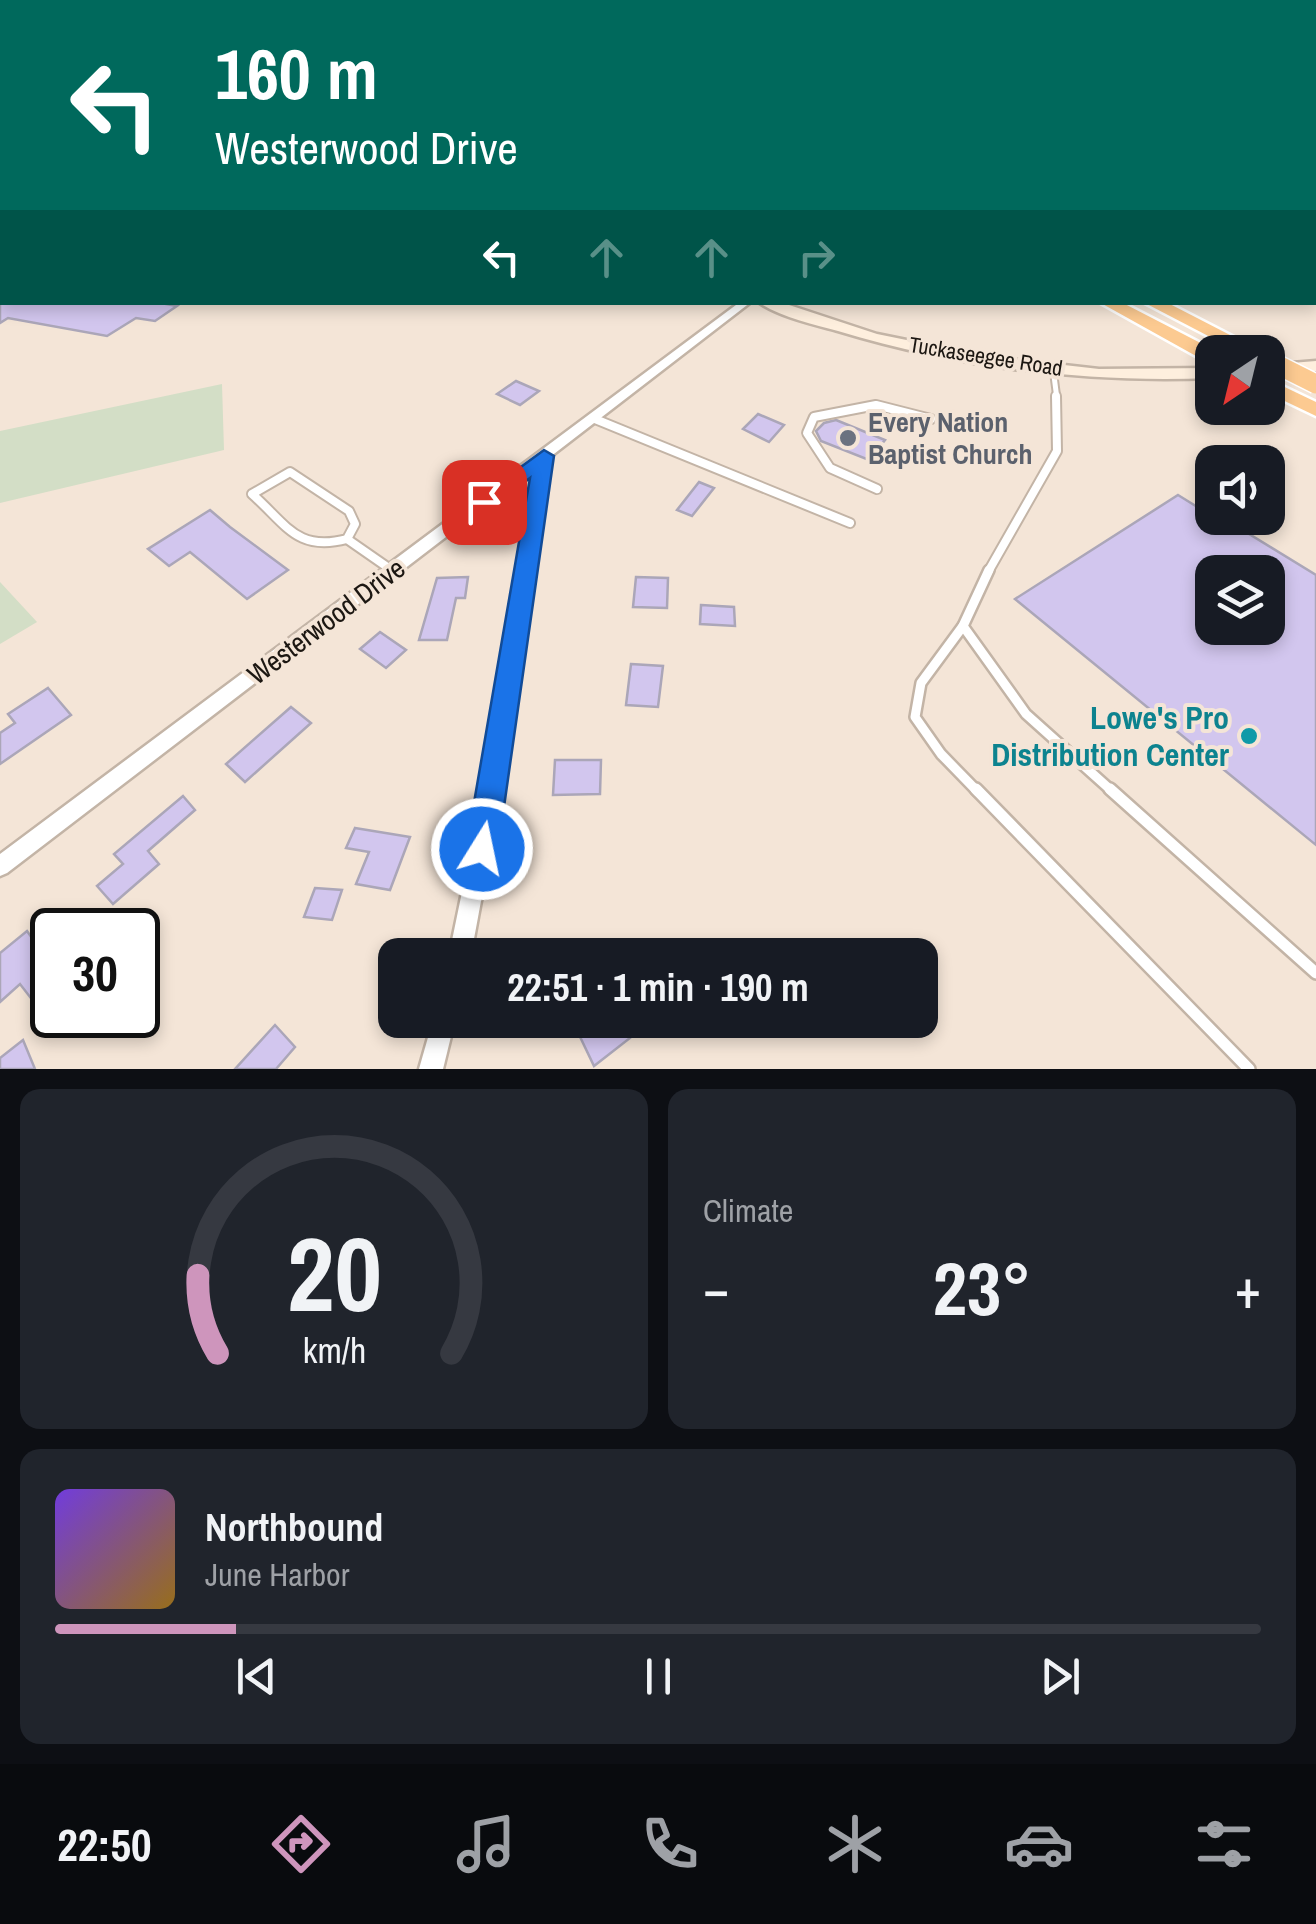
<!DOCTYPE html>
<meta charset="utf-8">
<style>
:root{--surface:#171b24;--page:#20242c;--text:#f1f3f6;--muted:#9ea1a6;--line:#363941;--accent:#ce95bc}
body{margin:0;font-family:"Archivo Narrow",sans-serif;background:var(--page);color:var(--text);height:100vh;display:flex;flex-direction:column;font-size:38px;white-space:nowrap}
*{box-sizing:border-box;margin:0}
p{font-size:32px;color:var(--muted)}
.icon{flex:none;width:55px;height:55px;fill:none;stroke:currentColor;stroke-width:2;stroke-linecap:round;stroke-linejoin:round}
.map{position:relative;height:1069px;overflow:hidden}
.panel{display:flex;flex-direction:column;gap:20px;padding:20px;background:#0d0f14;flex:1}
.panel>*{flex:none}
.banner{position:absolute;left:0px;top:0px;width:1318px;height:305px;box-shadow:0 5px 15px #0003;background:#00695c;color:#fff;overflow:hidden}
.needle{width:65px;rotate:215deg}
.fabs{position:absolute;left:1195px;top:335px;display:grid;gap:20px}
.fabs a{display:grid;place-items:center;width:90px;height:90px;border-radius:20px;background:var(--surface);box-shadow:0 5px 15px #0003;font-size:50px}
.speed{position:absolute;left:30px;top:908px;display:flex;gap:20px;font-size:50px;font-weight:700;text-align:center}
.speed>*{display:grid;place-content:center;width:130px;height:130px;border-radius:50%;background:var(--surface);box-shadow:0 5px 15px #0003;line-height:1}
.speed .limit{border:5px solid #111;border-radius:15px;background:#fff;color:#111}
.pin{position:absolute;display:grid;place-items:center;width:85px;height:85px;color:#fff;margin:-42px;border-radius:20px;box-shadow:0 5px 15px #0006}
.me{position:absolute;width:110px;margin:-55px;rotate:10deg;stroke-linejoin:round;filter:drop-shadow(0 0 8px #0008)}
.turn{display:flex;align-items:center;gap:35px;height:210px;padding:0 50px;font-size:45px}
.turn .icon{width:130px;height:130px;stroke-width:2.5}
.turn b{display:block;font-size:70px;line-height:85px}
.lanes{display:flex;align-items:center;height:95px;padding:0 50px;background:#0003;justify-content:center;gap:50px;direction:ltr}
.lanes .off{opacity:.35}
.big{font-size:75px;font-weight:700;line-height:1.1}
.panel .widget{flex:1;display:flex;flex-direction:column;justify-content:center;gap:15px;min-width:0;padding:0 35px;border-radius:20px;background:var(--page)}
.panel .dial{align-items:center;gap:0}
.dial svg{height:260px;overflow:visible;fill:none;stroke:var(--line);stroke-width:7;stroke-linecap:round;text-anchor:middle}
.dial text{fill:var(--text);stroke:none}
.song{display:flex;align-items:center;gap:30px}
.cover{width:120px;height:120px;border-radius:15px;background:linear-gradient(135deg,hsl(260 70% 55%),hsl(40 70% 35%))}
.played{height:10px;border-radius:5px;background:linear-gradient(90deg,var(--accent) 15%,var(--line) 15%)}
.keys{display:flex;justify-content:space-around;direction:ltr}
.heat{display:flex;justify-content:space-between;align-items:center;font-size:55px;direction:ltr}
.panel .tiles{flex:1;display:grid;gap:20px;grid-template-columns:1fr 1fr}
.widget:last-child{grid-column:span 2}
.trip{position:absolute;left:378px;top:938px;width:560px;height:100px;border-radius:20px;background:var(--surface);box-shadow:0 5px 15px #0003;font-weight:700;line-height:100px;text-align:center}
.menu{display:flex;height:160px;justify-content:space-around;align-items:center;background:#090b0e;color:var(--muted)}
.menu .icon{width:70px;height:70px}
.menu .active{color:var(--accent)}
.menu b{font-size:45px;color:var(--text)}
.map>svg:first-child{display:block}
.green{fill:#d3dec6}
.building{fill:#d2c6ee;stroke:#aba6b8;stroke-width:2.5;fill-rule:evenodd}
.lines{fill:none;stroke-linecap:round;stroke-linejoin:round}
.lane-far3-casing{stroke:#c3b4a6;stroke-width:9}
.lane-far2-casing{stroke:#c3b4a6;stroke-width:12}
.lane-far1-casing{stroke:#c3b4a6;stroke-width:14}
.lane-casing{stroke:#c3b4a6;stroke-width:16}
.street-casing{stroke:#c3b4a6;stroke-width:5}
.secondary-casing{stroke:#c3b4a6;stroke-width:5}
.highway-casing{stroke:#fff;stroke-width:5}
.path{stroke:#958a80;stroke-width:4;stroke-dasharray:5 8;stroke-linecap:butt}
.lane-far3{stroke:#fff;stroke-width:5}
.lane-far2{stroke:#fff;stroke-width:8}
.lane-far1{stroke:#fff;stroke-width:9}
.lane{stroke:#fff;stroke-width:11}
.street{fill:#fff;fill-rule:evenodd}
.secondary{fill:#feefde;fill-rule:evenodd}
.highway{fill:#fcca91;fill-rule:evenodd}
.highway-bridge-casing{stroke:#fff;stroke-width:22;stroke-linecap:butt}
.highway-bridge{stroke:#fcca91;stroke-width:19}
.route{fill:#1a73e8;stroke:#114b97;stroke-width:2.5}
.worship-dot{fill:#6b7280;stroke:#f4e5d7;stroke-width:4}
.culture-dot{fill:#0f9aa8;stroke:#f4e5d7;stroke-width:4}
.labels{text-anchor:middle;stroke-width:8;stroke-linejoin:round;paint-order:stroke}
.far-street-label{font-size:22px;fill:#1c1712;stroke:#f4e5d7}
.worship-label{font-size:28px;font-weight:bold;fill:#5b616d;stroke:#f4e5d7;text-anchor:start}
.street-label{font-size:28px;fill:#1c1712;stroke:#f4e5d7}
.near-culture-label{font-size:32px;font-weight:bold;fill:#0d838f;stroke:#f4e5d7;text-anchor:end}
</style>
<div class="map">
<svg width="1316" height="1069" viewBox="0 0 1316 1069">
<rect width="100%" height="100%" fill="#f4e5d7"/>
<g class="green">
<polygon points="222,384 224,450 0,503 0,431"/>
<polygon points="0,582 37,622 0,644"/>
</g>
<g class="building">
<polygon points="0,302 155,302 177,306 155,321 136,318 107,336 8,318 0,323"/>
<polygon points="516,381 539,391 520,405 497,394"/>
<polygon points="758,414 784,425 769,442 743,429"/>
<polygon points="836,420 885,440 869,460 821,441 816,431 824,423"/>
<polygon points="699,482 714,488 692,516 677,510"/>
<path d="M1178,495L1199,508L1203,505L1212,511V518H1223L1316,575V845L1015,599ZM1212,572H1268V628H1212Z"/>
<polygon points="210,510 230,527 288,570 247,599 190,552 169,566 148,549"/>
<polygon points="468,577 465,598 456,598 447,640 419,640 437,578"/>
<polygon points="636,577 668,578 667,608 633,607"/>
<polygon points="701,605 734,607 735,626 700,624"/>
<polygon points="380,632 406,650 386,668 360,649"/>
<polygon points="631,664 663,666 658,707 626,705"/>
<polygon points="48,688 71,715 0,764 0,733 15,723 8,714"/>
<polygon points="291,707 311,723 245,782 226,764"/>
<polygon points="555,760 601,760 600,794 553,795"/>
<polygon points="183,796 195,810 148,851 159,864 113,904 97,886 123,864 114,854"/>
<polygon points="355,828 410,837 390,890 356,884 369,852 346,848"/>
<polygon points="315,888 342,890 332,920 304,917"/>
<polygon points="27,931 52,966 52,976 30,997 20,984 0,1002 0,953"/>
<polygon points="572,1020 621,1020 630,1038 594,1066"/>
<polygon points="275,1025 295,1047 276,1069 235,1069"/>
<polygon points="23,1040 35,1069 0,1069 0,1058"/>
</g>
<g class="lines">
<defs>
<polyline id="lane-far3" points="1053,368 1057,399"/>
<g id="lane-far2">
<polyline points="595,419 850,523"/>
<path d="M290,472L349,511L355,524L347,539C297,552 287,525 252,494Z"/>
<polyline points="877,489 830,468 807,433 814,417 876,405 931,419"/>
<polyline points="347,539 393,571"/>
<polyline points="988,572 1057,451 1056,396"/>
</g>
<g id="lane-far1">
<polyline points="989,570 963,626 1026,714 1113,792"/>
<polyline points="963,626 921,683 915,717 941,754 978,792"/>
</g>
<g id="lane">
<polyline points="976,789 1249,1069"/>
<polyline points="1110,789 1316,973"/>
</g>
<g id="street">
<polygon points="740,302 751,302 550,457 506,766 471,955 449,955 488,766 536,468 7,873 0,876 0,854"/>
<polygon points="433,1020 455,1020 443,1069 419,1069"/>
</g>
<g id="secondary">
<path d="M758,302H780L877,334L985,356L1099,369L1212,368V378C1085,383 960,368 838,331C812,324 780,317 758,302Z"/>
<polygon points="1316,361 1316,371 1279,374 1271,369 1279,364"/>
</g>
<g id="highway">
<polygon points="1099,302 1121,302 1218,352 1212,352 1212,363 1205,361"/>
<polygon points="1143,302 1166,302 1263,352 1239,352"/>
<polygon points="1268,379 1316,402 1316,416 1268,393"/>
</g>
</defs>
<use href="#lane-far3" class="lane-far3-casing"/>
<use href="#lane-far2" class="lane-far2-casing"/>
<use href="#lane-far1" class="lane-far1-casing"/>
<use href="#lane" class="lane-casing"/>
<use href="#street" class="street-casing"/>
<use href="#secondary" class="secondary-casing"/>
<use href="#highway" class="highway-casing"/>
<polyline class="path" points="1247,521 1252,518"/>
<use href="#lane-far3" class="lane-far3"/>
<use href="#lane-far2" class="lane-far2"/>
<use href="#lane-far1" class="lane-far1"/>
<use href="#lane" class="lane"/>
<use href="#street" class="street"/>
<use href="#secondary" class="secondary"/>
<use href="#highway" class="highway"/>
<defs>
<polyline id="highway-bridge" points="1268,360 1316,384"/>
</defs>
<use href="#highway-bridge" class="highway-bridge-casing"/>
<use href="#highway-bridge" class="highway-bridge"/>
</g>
<linearGradient id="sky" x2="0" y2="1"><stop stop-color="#73a8ca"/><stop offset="0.5" stop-color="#faf3ed"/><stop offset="1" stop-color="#faf3ed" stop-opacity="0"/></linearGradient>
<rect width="1316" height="303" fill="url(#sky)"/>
<polygon class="route" points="544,450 554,456 498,849 493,860 482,865 470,860 466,849 530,478 491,508 484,510 473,502"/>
<circle class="worship-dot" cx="848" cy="438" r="10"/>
<circle class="culture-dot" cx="1249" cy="736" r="10"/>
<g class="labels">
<g class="far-street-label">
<text transform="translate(986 356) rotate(9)" y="8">Tuckaseegee Road</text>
</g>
<g class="worship-label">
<text x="868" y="432">Every Nation<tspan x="868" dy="32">Baptist Church</tspan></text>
</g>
<g class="street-label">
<text transform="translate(326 621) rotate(-37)" y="10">Westerwood Drive</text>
</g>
<g class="near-culture-label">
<text x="1229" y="729">Lowe's Pro<tspan x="1229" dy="37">Distribution Center</tspan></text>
</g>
</g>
</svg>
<div class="fabs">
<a><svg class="needle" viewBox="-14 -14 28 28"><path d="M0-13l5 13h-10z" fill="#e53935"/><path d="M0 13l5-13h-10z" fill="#9ea1a6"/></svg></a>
<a><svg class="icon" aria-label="sound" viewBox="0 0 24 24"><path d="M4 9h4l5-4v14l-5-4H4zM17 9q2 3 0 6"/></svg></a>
<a><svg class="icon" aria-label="layers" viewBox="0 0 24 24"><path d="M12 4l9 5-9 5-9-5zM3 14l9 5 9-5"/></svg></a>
</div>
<div class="speed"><div class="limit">30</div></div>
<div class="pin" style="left:484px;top:502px;background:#d93025"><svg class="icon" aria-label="arrive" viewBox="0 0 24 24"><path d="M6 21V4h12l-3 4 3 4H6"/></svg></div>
<svg class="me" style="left:482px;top:849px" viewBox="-20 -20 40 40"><circle r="17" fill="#1a73e8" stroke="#fff" stroke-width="3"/><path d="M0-11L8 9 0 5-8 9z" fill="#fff"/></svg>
<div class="trip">22:51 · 1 min · 190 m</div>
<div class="banner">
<div class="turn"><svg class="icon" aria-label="left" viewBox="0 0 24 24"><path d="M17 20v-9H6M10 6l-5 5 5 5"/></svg><div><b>160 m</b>Westerwood Drive</div></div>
<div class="lanes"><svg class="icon" aria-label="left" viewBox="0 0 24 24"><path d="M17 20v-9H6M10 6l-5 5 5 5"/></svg><svg class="icon off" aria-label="ahead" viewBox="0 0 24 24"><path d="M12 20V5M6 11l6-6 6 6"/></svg><svg class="icon off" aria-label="ahead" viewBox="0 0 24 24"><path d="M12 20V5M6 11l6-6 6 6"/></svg><svg class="icon off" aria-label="right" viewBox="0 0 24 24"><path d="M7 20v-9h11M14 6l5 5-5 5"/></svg></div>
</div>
</div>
<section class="panel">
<div class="tiles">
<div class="widget dial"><svg viewBox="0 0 100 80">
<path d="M14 69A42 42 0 1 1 86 69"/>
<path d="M14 69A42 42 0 0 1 8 45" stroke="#ce95bc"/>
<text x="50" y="56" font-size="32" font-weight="700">20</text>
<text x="50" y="72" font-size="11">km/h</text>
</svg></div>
<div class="widget"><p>Climate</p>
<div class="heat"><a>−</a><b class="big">23°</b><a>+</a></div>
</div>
<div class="widget">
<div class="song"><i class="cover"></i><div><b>Northbound</b><p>June Harbor</p></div></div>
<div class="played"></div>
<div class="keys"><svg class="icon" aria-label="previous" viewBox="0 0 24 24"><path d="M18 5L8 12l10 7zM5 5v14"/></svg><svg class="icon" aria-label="pause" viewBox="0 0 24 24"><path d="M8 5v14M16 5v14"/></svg><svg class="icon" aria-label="next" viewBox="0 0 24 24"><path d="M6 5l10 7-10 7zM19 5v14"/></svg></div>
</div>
</div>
</section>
<nav class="menu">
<b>22:50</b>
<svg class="icon active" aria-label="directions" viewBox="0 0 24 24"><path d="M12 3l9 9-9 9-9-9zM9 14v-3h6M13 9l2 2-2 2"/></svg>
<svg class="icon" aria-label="music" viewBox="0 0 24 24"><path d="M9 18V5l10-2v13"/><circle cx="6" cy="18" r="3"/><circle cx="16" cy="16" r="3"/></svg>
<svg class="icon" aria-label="phone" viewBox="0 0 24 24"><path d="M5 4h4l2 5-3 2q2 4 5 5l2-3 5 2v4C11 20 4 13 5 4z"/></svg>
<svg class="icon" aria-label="climate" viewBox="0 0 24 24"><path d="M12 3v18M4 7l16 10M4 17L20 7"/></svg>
<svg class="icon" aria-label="car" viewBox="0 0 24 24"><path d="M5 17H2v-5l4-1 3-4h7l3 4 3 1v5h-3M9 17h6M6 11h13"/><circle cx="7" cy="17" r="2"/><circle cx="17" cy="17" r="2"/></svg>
<svg class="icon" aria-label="filters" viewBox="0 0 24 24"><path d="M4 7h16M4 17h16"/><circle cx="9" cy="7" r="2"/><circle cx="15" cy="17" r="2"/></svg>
</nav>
